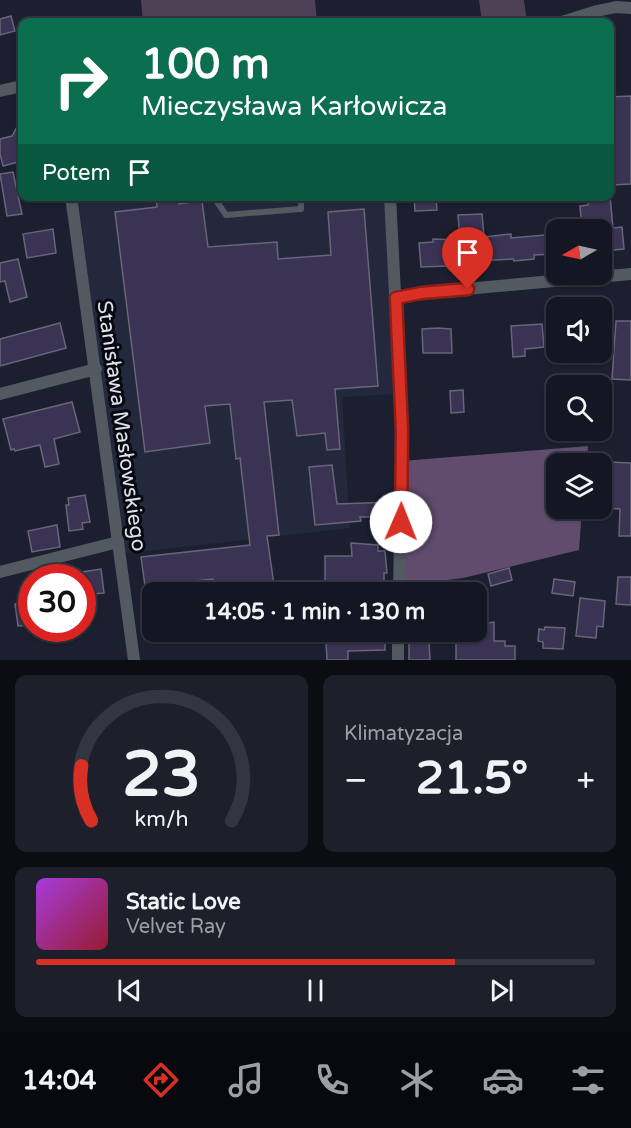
<!DOCTYPE html>
<html lang="pl">
<meta charset="utf-8">
<style>
:root{--surface:#141723;--page:#1d202b;--text:#f1f3f6;--muted:#9d9fa6;--line:#333641;--accent:#d93025}
body{margin:0;font-family:"Varela Round",sans-serif;background:var(--page);color:var(--text);height:100vh;display:flex;flex-direction:column;font-size:22px;white-space:nowrap}
*{box-sizing:border-box;margin:0}
p{font-size:20px;color:var(--muted)}
.icon{flex:none;width:33px;height:33px;fill:none;stroke:currentColor;stroke-width:2;stroke-linecap:round;stroke-linejoin:round}
.map{position:relative;height:660px;overflow:hidden}
.drawer{display:flex;flex-direction:column;gap:15px;padding:15px;background:#0b0d13;flex:1}
.drawer>*{flex:none}
.banner{position:absolute;left:18px;top:18px;width:596px;height:183px;border-radius:12px;box-shadow:0 2px 4px #0004,0 0 0 2px var(--line);background:#0b6e4f;color:#fff;overflow:hidden}
.needle{width:39px;rotate:261deg}
.tools{position:absolute;left:546px;top:219px;display:grid;gap:12px}
.tools a{display:grid;place-items:center;width:66px;height:66px;border-radius:12px;background:var(--surface);box-shadow:0 2px 4px #0004,0 0 0 2px var(--line);font-size:30px}
.speed{position:absolute;left:18px;top:564px;display:flex;gap:12px;font-size:30px;font-weight:700;text-align:center}
.speed>*{display:grid;place-content:center;width:78px;height:78px;border-radius:50%;background:var(--surface);box-shadow:0 2px 4px #0004,0 0 0 2px var(--line);line-height:1}
.speed .limit{border:9px solid #d22;background:#fff;color:#111}
.pin{position:absolute;display:grid;place-items:center;width:51px;height:51px;color:#fff;margin:-62px -26px;border-radius:50% 50% 50% 0;rotate:-45deg;box-shadow:0 0 6px #0007}
.pin .icon{rotate:45deg}
.me{position:absolute;width:66px;margin:-33px;rotate:1deg;stroke-linejoin:round;filter:drop-shadow(0 0 4px #0008)}
.turn{display:flex;align-items:center;gap:21px;height:126px;padding:0 24px;font-size:27px}
.turn .icon{width:78px;height:78px;stroke-width:2.5}
.turn b{display:block;font-size:42px;line-height:51px}
.then{display:flex;align-items:center;height:57px;padding:0 24px;background:#0003;gap:12px;font-size:22px}
.big{font-size:45px;font-weight:700;line-height:1.1}
.drawer .card{flex:1;display:flex;flex-direction:column;justify-content:center;gap:9px;min-width:0;padding:0 21px;border-radius:12px;background:var(--page)}
.drawer .dial{align-items:center;gap:0}
.dial svg{height:156px;overflow:visible;fill:none;stroke:var(--line);stroke-width:7;stroke-linecap:round;text-anchor:middle}
.dial text{fill:var(--text);stroke:none}
.song{display:flex;align-items:center;gap:18px}
.cover{width:72px;height:72px;border-radius:9px;background:linear-gradient(135deg,hsl(280 70% 55%),hsl(350 70% 35%))}
.played{height:6px;border-radius:3px;background:linear-gradient(90deg,var(--accent) 75%,var(--line) 75%)}
.keys{display:flex;justify-content:space-around;direction:ltr}
.heat{display:flex;justify-content:space-between;align-items:center;font-size:33px;direction:ltr}
.drawer .tiles{flex:1;display:grid;gap:15px;grid-template-columns:1fr 1fr}
.card:last-child{grid-column:span 2}
.trip{position:absolute;left:142px;top:582px;width:345px;height:60px;border-radius:12px;background:var(--surface);box-shadow:0 2px 4px #0004,0 0 0 2px var(--line);font-weight:700;line-height:60px;text-align:center}
.menu{display:flex;height:96px;justify-content:space-around;align-items:center;background:#08090e;color:var(--muted)}
.menu .icon{width:42px;height:42px}
.menu .on{color:var(--accent)}
.menu b{font-size:27px;color:var(--text)}
.map>svg:first-child{display:block}
.built{fill:#23283d}
.green{fill:#4e4155}
.forest{fill:#614c6e}
.building{fill:#3a3354;stroke:#686578;stroke-width:1.5}
.lines{fill:none;stroke-linecap:round;stroke-linejoin:round}
.lane{stroke:#535960;stroke-width:6}
.street{stroke:#535960;stroke-width:12}
.route-casing{stroke:#8d1f18;stroke-width:15}
.route{stroke:#d93025;stroke-width:10}
.labels{text-anchor:middle;stroke-width:6;stroke-linejoin:round;paint-order:stroke}
.street-label{font-size:21px;fill:#dee1ec;stroke:#080910}
</style>
<div class="map">
<svg width="631" height="660" viewBox="0 0 631 660">
<rect width="100%" height="100%" fill="#1b1f2f"/>
<polygon class="built" points="71,197 390,197 400,394 342,397 350,528 120,554"/>
<g class="green">
<polygon points="141,0 315,0 317,22 143,22"/>
<polygon points="479,0 524,0 527,22 482,22"/>
</g>
<polygon class="forest" points="588,446 587,463 556,464 556,508 582,509 579,550 463,578 399,586 402,461"/>
<g class="building">
<polygon points="11,16 15,31 0,35 0,19"/>
<polygon points="631,96 631,184 613,185 610,155 613,154 609,97"/>
<polygon points="22,118 22,161 3,166 0,154 0,139 12,136"/>
<polygon points="13,172 22,214 7,216 0,174"/>
<polygon points="156,196 178,196 179,204 202,201 208,247 277,242 278,259 331,255 328,212 364,209 378,386 335,389 340,449 327,450 325,433 297,436 292,400 264,402 279,535 267,536 275,592 214,592 213,579 145,586 141,557 250,545 240,458 236,459 230,404 205,406 210,443 145,452 115,212 157,207"/>
<polygon points="414,196 436,196 437,210 415,211"/>
<polygon points="588,196 610,196 613,228 622,227 624,249 604,251 604,246 602,246 602,230 582,230 580,206 588,205"/>
<polygon points="482,214 484,237 511,234 511,238 556,234 556,254 534,255 534,259 514,261 513,259 474,261 475,265 421,267 419,243 433,242 433,239 460,240 458,215"/>
<polygon points="53,229 56,253 27,258 23,234"/>
<polygon points="18,259 27,297 10,302 5,281 0,282 0,263"/>
<polygon points="616,321 631,321 631,380 612,379"/>
<polygon points="60,323 66,348 0,366 0,339"/>
<polygon points="542,324 544,347 525,349 525,356 513,357 511,326"/>
<polygon points="438,328 451,329 452,353 423,353 422,329"/>
<polygon points="463,390 464,412 451,413 450,391"/>
<polygon points="72,402 80,432 54,439 59,464 45,467 40,445 15,451 14,449 11,450 3,419"/>
<polygon points="608,462 631,463 631,536 619,536 620,509 605,508"/>
<polygon points="332,465 337,504 392,502 392,517 360,517 361,521 315,525 309,467"/>
<polygon points="85,495 90,522 82,523 83,529 69,531 66,505 69,505 68,498"/>
<polygon points="57,525 60,547 32,552 28,531"/>
<polygon points="351,543 378,545 378,551 385,551 387,573 384,573 384,592 325,592 325,556 352,556"/>
<polygon points="509,568 512,580 491,586 488,574"/>
<polygon points="101,569 104,593 82,595 82,572"/>
<polygon points="618,577 631,577 631,605 616,604"/>
<polygon points="554,579 575,582 573,596 552,593"/>
<polygon points="580,598 605,601 603,627 597,626 596,638 576,636"/>
<polygon points="32,602 32,625 18,626 15,604"/>
<polygon points="494,622 494,641 505,641 505,646 515,646 515,660 456,660 456,632 481,632 481,624"/>
<polygon points="545,627 565,628 563,649 543,648 543,642 538,641 539,629 544,630"/>
<polygon points="341,632 385,632 385,650 348,651 348,660 327,660 326,642 342,639"/>
<polygon points="409,641 429,641 430,660 409,660"/>
</g>
<g class="lines">
<polyline class="lane" points="213,196 226,215 301,209 301,196"/>
<g class="street">
<polyline points="562,22 597,11 616,7 631,8"/>
<polyline points="0,91 22,86"/>
<polyline points="71,196 134,660"/>
<polyline points="390,196 402,430 399,592"/>
<polyline points="396,298 421,293 631,274"/>
<polyline points="0,394 96,369"/>
<polyline points="0,572 118,542"/>
<polyline points="398,632 398,660"/>
</g>
</g>
<g class="lines">
<defs>
<polyline id="route" points="401,522 402,430 396,298 421,293 468,289"/>
</defs>
<use href="#route" class="route-casing"/>
<use href="#route" class="route"/>
</g>
<g class="labels">
<g class="street-label">
<text transform="translate(122 426) rotate(82)" y="7">Stanisława Masłowskiego</text>
</g>
</g>
</svg>
<div class="tools">
<a><svg class="needle" viewBox="-14 -14 28 28"><path d="M0-13l5 13h-10z" fill="#e53935"/><path d="M0 13l5-13h-10z" fill="#9d9fa6"/></svg></a>
<a><svg class="icon" aria-label="sound" viewBox="0 0 24 24"><path d="M4 9h4l5-4v14l-5-4H4zM17 9q2 3 0 6"/></svg></a>
<a><svg class="icon" aria-label="search" viewBox="0 0 24 24"><circle cx="10" cy="10" r="6"/><path d="M15 15l6 6"/></svg></a>
<a><svg class="icon" aria-label="layers" viewBox="0 0 24 24"><path d="M12 4l9 5-9 5-9-5zM3 14l9 5 9-5"/></svg></a>
</div>
<div class="speed"><div class="limit">30</div></div>
<div class="pin" style="left:468px;top:289px;background:#d93025"><svg class="icon" aria-label="arrive" viewBox="0 0 24 24"><path d="M6 21V4h12l-3 4 3 4H6"/></svg></div>
<svg class="me" style="left:401px;top:522px" viewBox="-20 -20 40 40"><circle r="19" fill="#fff"/><path d="M0-13L10 11 0 6-10 11z" fill="#d93025"/></svg>
<div class="trip">14:05 · 1 min · 130 m</div>
<div class="banner">
<div class="turn"><svg class="icon" aria-label="right" viewBox="0 0 24 24"><path d="M7 20v-9h11M14 6l5 5-5 5"/></svg><div><b>100 m</b>Mieczysława Karłowicza</div></div>
<div class="then">Potem<svg class="icon" aria-label="arrive" viewBox="0 0 24 24"><path d="M6 21V4h12l-3 4 3 4H6"/></svg></div>
</div>
</div>
<section class="drawer">
<div class="tiles">
<div class="card dial"><svg viewBox="0 0 100 80">
<path d="M14 69A42 42 0 1 1 86 69"/>
<path d="M14 69A42 42 0 0 1 9 41" stroke="#d93025"/>
<text x="50" y="56" font-size="32" font-weight="700">23</text>
<text x="50" y="72" font-size="11">km/h</text>
</svg></div>
<div class="card"><p>Klimatyzacja</p>
<div class="heat"><a>−</a><b class="big">21.5°</b><a>+</a></div>
</div>
<div class="card">
<div class="song"><i class="cover"></i><div><b>Static Love</b><p>Velvet Ray</p></div></div>
<div class="played"></div>
<div class="keys"><svg class="icon" aria-label="previous" viewBox="0 0 24 24"><path d="M18 5L8 12l10 7zM5 5v14"/></svg><svg class="icon" aria-label="pause" viewBox="0 0 24 24"><path d="M8 5v14M16 5v14"/></svg><svg class="icon" aria-label="next" viewBox="0 0 24 24"><path d="M6 5l10 7-10 7zM19 5v14"/></svg></div>
</div>
</div>
</section>
<nav class="menu">
<b>14:04</b>
<svg class="icon on" aria-label="directions" viewBox="0 0 24 24"><path d="M12 3l9 9-9 9-9-9zM9 14v-3h6M13 9l2 2-2 2"/></svg>
<svg class="icon" aria-label="music" viewBox="0 0 24 24"><path d="M9 18V5l10-2v13"/><circle cx="6" cy="18" r="3"/><circle cx="16" cy="16" r="3"/></svg>
<svg class="icon" aria-label="phone" viewBox="0 0 24 24"><path d="M5 4h4l2 5-3 2q2 4 5 5l2-3 5 2v4C11 20 4 13 5 4z"/></svg>
<svg class="icon" aria-label="climate" viewBox="0 0 24 24"><path d="M12 3v18M4 7l16 10M4 17L20 7"/></svg>
<svg class="icon" aria-label="car" viewBox="0 0 24 24"><path d="M5 17H2v-5l4-1 3-4h7l3 4 3 1v5h-3M9 17h6M6 11h13"/><circle cx="7" cy="17" r="2"/><circle cx="17" cy="17" r="2"/></svg>
<svg class="icon" aria-label="filters" viewBox="0 0 24 24"><path d="M4 7h16M4 17h16"/><circle cx="9" cy="7" r="2"/><circle cx="15" cy="17" r="2"/></svg>
</nav>
